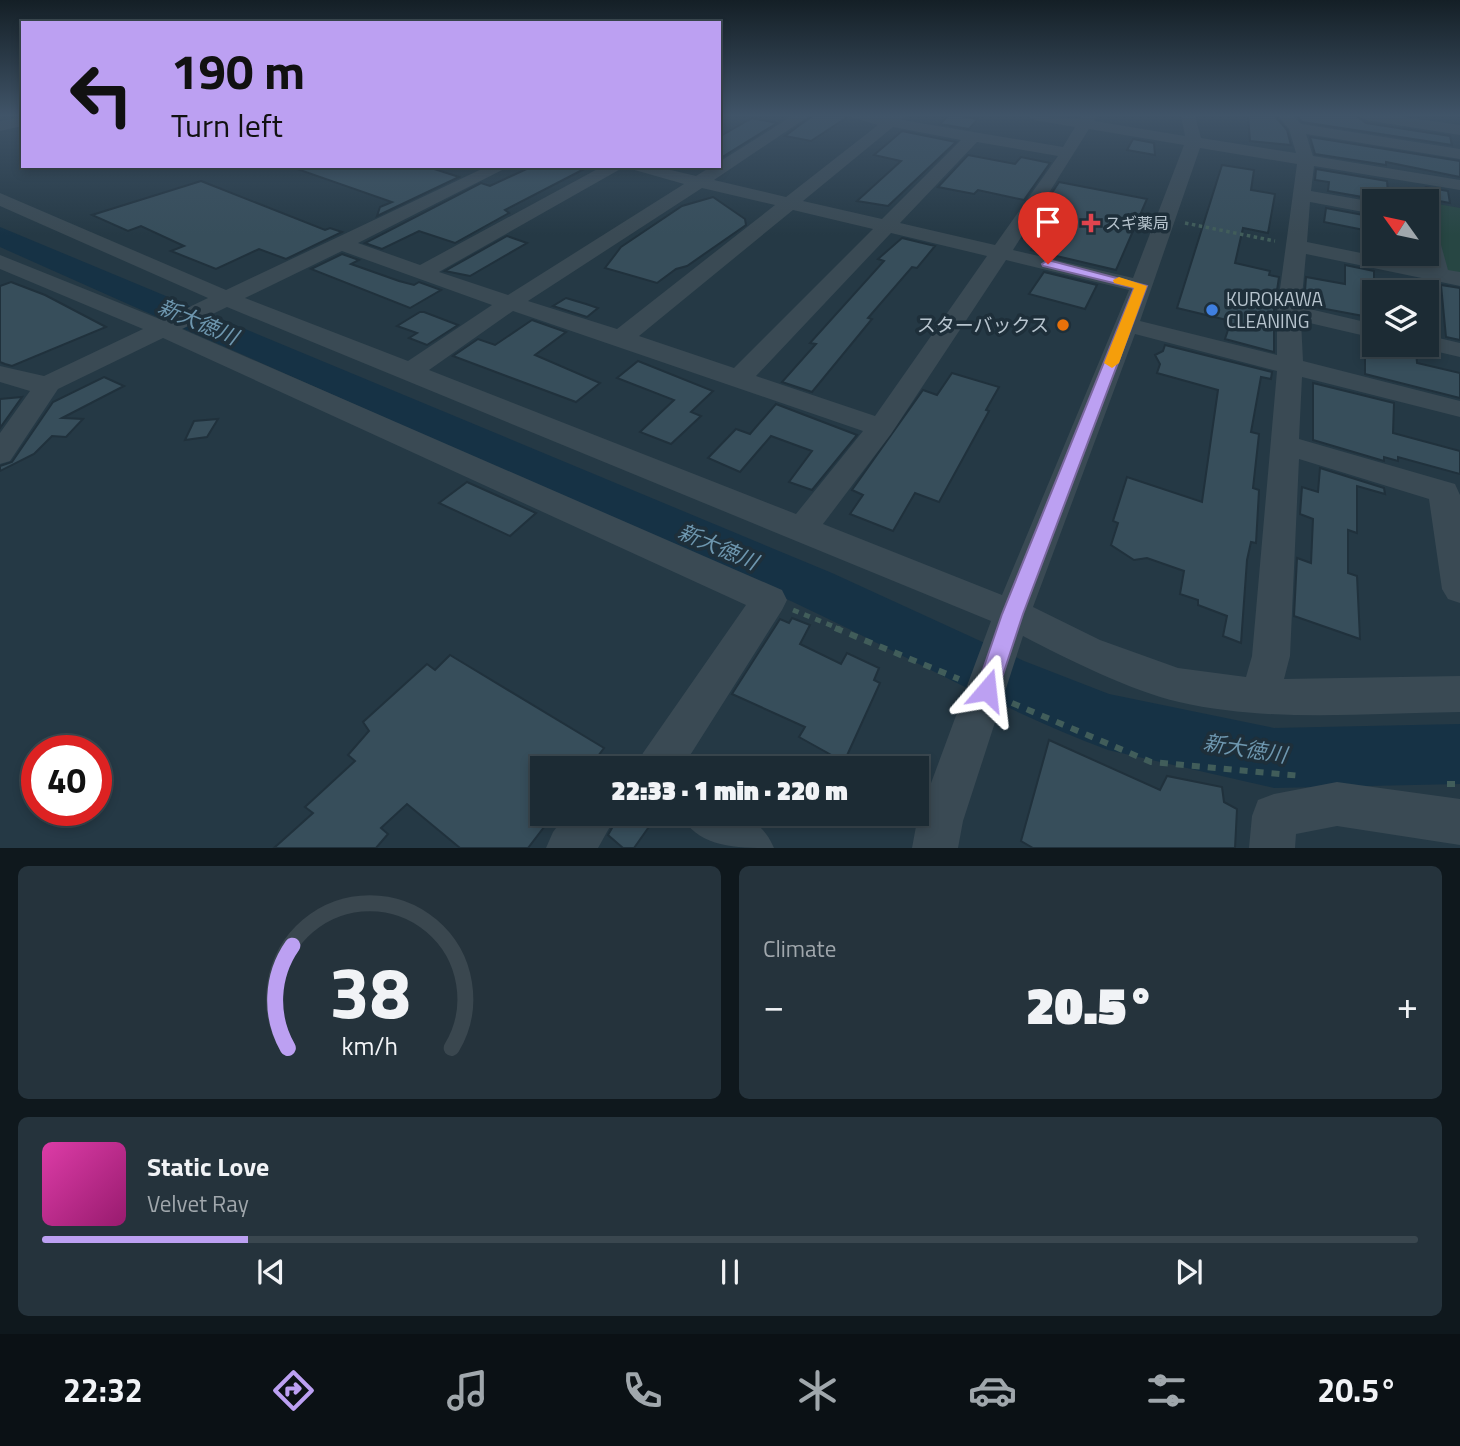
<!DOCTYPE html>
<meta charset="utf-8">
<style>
:root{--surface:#1c2b34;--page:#25333c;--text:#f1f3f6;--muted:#a0a7ac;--line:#3a474f;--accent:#bca0f2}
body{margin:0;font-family:"Titillium Web","Noto Sans JP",sans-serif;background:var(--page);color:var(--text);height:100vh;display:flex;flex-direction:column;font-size:26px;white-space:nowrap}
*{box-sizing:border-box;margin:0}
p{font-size:23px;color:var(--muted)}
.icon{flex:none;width:38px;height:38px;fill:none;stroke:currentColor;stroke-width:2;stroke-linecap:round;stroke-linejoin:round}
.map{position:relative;height:848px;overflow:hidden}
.side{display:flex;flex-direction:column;gap:18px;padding:18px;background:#0f181d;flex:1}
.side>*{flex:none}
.banner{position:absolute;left:21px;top:21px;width:700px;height:147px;border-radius:0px;box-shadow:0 4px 10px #0003,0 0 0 2px var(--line);background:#bca0f2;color:#111;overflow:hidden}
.needle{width:46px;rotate:303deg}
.tools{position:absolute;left:1362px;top:189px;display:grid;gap:14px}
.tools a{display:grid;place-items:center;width:77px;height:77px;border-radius:0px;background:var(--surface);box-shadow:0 4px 10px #0003,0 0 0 2px var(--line);font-size:35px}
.speed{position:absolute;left:21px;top:735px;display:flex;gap:14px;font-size:35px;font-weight:700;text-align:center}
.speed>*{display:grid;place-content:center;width:91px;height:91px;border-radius:50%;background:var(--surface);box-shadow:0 4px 10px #0003,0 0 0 2px var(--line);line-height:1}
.speed .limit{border:10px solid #d22;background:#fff;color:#111}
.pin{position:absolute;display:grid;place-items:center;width:60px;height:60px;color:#fff;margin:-72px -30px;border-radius:50% 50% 50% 0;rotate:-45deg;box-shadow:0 0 7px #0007}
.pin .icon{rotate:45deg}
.me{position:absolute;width:77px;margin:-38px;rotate:17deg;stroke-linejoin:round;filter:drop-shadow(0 0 5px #0008)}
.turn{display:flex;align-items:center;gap:24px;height:147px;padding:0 35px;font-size:32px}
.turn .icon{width:91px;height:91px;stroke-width:2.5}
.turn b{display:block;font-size:49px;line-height:60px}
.big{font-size:52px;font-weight:800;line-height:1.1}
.side .tile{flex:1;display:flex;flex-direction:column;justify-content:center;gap:10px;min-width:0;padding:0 24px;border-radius:10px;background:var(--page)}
.side .dial{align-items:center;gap:0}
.dial svg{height:182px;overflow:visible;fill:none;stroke:var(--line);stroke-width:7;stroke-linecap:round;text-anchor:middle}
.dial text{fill:var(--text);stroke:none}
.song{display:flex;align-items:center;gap:21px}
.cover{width:84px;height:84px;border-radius:10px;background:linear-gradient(135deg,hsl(320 70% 55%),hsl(320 70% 35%))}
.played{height:7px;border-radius:4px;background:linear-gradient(90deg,var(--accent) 15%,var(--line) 15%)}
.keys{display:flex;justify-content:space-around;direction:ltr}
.heat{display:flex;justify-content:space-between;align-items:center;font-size:38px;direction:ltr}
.side .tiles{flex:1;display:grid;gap:18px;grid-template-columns:1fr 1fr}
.tile:last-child{grid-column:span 2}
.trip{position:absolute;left:530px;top:756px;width:399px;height:70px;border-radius:0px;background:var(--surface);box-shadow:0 4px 10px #0003,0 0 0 2px var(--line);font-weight:800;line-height:70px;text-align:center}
.menu{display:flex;height:112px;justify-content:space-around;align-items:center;background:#0b1115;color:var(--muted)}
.menu .icon{width:49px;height:49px}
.menu .selected{color:var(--accent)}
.menu b{font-size:32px;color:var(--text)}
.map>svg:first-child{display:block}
.green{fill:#274643}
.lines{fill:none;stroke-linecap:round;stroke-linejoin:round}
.river{fill:#163245;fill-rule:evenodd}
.building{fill:#374e5b;stroke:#20313c;stroke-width:2}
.path-far2{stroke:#415d5a;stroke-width:3.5;stroke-dasharray:3.5 3.5;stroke-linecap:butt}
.path-far1{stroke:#415d5a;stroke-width:5;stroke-dasharray:6 6;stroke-linecap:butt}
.path{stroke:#415d5a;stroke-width:6;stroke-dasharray:8 8;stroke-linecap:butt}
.minor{fill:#3a4a54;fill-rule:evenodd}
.route{fill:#bca0f2;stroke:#7a689d;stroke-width:2}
.slow{fill:#f59e0b}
.health-dot{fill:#e0444e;stroke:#1e2f3a;stroke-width:2.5}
.shop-dot{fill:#3f7fe0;stroke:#1e2f3a;stroke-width:2.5}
.food-dot{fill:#e8710a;stroke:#1e2f3a;stroke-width:2.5}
.labels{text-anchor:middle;stroke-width:7;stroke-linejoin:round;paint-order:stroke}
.far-poi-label{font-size:16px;fill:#b7c4ce;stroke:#1e2f3a;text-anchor:start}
.poi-label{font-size:19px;fill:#b7c4ce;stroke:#1e2f3a;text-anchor:start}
.water-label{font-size:21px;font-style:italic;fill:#6e97af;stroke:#1e2f3a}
</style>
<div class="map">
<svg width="1460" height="848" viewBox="0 0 1460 848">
<rect width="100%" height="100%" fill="#253945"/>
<polygon class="green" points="1432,203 1460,208 1460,276 1446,270"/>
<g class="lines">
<path class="river" d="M0,227L832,573L1024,661L1109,694L1274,728L1460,724V784L1274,788L1108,750C999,709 898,651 793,602C530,480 264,365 0,247Z"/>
</g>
<g class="building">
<polygon points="812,116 844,116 846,118 811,141 785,136"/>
<polygon points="948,116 960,116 978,119 969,129 940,124"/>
<polygon points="1248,116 1275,116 1287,130 1291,145 1250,141"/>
<polygon points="1297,116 1357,116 1366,123 1450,136 1452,145 1302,122"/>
<polygon points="752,118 777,123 719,159 719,137"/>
<polygon points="902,131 956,142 888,206 857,201 901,161 874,155"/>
<polygon points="1310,137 1460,161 1460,177 1386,162 1386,165 1315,154"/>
<polygon points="1133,139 1154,143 1155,155 1127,150"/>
<polygon points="968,155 1015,164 1021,157 1050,163 1024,200 978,190 974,194 938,187"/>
<polygon points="1222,165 1254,170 1251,190 1275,194 1268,233 1243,228 1235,263 1270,271 1269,275 1279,277 1274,311 1274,352 1225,339 1231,321 1177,308"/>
<polygon points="298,166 425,166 459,177 377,216 380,207 392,202 297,169"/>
<polygon points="533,166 590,166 505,210 509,213 455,243 419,231 382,249 365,243 481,183 490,186"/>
<polygon points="1316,169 1387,181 1388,193 1374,191 1374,199 1328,191 1329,182 1315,180"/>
<polygon points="201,181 325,230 330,228 342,232 286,259 259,249 216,269 171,251 184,246 141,226 128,231 92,215"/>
<polygon points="1059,182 1147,199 1116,270 1031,250 1036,241 1023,238"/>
<polygon points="1426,187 1448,191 1450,203 1428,199"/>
<polygon points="713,197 745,219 746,225 687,266 676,269 657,283 605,268 621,247 682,206"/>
<polygon points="1326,208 1374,217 1374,232 1324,222"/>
<polygon points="507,236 527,243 470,276 445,271"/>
<polygon points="902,238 935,246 917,268 912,267 868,318 872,319 812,392 782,382 816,344 810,343 884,261 878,259"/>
<polygon points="342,254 359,260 351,264 399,281 414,285 419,282 441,290 410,308 311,269"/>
<polygon points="1345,265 1374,271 1374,318 1304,305 1306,277 1345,284"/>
<polygon points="1044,272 1097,285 1085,309 1029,294"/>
<polygon points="11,282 45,295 106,327 12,366 5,364 0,362 0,286"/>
<polygon points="1441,285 1460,288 1460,340 1446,337"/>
<polygon points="566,298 586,304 598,308 587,317 553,306"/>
<polygon points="420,312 424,312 458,325 427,345 409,338 417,333 397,326"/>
<polygon points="532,320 566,332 535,355 600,383 576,402 453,356 478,339 495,345"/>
<polygon points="1165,345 1272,372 1271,379 1261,377 1251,432 1259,434 1253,488 1259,490 1258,508 1256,543 1251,542 1247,560 1241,643 1223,636 1227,616 1198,605 1198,600 1180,594 1184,571 1147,558 1134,560 1111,545 1118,523 1113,521 1127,477 1202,502 1218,390 1157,373 1160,364 1155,355 1163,351"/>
<polygon points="1365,345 1409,348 1416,351 1417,363 1460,373 1460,398 1365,374"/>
<polygon points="638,361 713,391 691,412 701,416 671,444 640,432 674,400 617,378"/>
<polygon points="952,373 999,387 986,410 989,411 939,502 915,493 893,531 850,514 863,495 852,490 923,390 937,395"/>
<polygon points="104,377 124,386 62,418 83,419 66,437 52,436 34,454 0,471 0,466 12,462 53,402"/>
<polygon points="1313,383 1394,403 1393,433 1460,451 1460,474 1398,457 1398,461 1384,457 1384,461 1313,440"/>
<polygon points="22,397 0,428 0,399"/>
<polygon points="776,404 857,435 812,490 789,482 812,451 771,436 740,472 708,458 736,429 750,434"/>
<polygon points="218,419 207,437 185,440 194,421"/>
<polygon points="1320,468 1384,488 1385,494 1357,486 1357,533 1348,530 1348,573 1357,576 1360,639 1294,616 1297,558 1311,563 1313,519 1300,514 1302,487 1318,492"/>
<polygon points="467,482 536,513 510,536 439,503"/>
<polygon points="792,618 810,625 800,644 841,664 847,653 879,668 874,680 880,683 844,762 799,737 805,727 732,694 780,619 789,623"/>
<polygon points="450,655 604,748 589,768 542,768 542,814 554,814 528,848 460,848 407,804 381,828 388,834 376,848 274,848 313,813 305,807 355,761 348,755 369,731 363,722 427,664 435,670"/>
<polygon points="1049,740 1160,790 1167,776 1222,787 1224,802 1237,809 1235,848 1033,848 1021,841"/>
<polygon points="620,814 658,814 634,848 623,848 608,835"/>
</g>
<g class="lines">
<polyline class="path-far2" points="1185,223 1275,241"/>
<polyline class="path-far1" points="793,610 840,629"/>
<g class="path">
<polyline points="835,628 959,679"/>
<polyline points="1012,703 1151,762 1302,776"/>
<polyline points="1447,784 1460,784"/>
</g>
<g class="minor">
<path d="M792,116H809L714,180L786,197L878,125L847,116H905L902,120L1063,147L1075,127L1034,120L1027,116L1080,119L1082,116H1096L1094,121L1185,136L1181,116H1195L1201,138L1296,153L1289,129L1278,116H1293L1301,124L1460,149V159L1306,134L1313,156L1460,180V190L1314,166L1311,191L1374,202V214L1310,202L1307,242L1425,266L1423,254H1426V214L1433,216L1448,270L1460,272V286L1306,254L1301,307L1374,324V338L1301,321L1303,361L1460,401V417L1302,377L1299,439L1455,484L1460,495V603L1448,599L1442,589L1429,499L1299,459L1290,656L1284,679L1460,676V712C1367,713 1270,723 1179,702C1131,691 1067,659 1023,636L963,821L958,848H912L917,821L991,621L227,307L182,329L782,590L787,600L782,610L682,768H637L643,753L746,605L163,338L58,389L10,461L0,464V433L30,391L0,382V366L44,376L143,329L0,269V255L162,320L208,298L0,206V193L226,290L488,166H510L358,243L420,265L603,166H654L696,176L712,166H719V162ZM893,127L961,140L882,219L803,201ZM1089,129L1184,145L1133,278L1013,250ZM977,142L1058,156L995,245L900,223ZM1200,148L1297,164L1277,311V355L1140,321ZM624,167L684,184L508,295L439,272ZM702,188L775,205L617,329L528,301ZM793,210L873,229L734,368L639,336ZM891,233L987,256L875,416L756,376ZM342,251L492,305L408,361L245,298ZM1006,260L1129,290L1002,595L823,524L891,434ZM513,311L863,431L796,514L429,370ZM1135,334L1277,371L1252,656L1246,677L1178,668L1100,640L1033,607Z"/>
<polygon points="1359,116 1397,116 1460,125 1460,135 1366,120"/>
<polygon points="23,117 23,126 0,131 0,121"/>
<polygon points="1426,335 1460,343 1460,357 1417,347 1416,345 1426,345"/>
<polygon points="1337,782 1460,799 1460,845 1337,826 1296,834 1295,848 1249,848 1252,816 1258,800 1274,794"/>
<polygon points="567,814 617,814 598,848 546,848 553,832"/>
<path d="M681,814C719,814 756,805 774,848C736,848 697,848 681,814Z"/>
</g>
</g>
<linearGradient id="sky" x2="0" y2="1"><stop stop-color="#141f26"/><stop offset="0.49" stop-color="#405468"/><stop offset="1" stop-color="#405468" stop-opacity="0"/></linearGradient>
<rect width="1460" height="235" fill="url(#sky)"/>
<polygon class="route" points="1048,260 1147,286 1023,614 998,690 995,697 987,700 979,697 976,690 1002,614 1134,288 1043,266 1042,264"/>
<polygon class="slow" points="1119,277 1147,286 1119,363 1112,368 1104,363 1134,288 1114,283 1113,280"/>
<path class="health-dot" d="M1087.5 212.5h7v7h7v7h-7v7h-7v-7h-7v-7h7z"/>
<circle class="shop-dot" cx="1212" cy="310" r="7"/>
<circle class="food-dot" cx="1063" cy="325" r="7"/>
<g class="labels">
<g class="far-poi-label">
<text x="1105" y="229">スギ薬局</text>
</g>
<g class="poi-label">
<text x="1226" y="306">KUROKAWA<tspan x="1226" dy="22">CLEANING</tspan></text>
<text x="1049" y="332" text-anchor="end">スターバックス</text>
</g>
<g class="water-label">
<text transform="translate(198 322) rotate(23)" y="7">新大徳川</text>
<text transform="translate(718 547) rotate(23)" y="7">新大徳川</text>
<text transform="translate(1245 749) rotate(9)" y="7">新大徳川</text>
</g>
</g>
</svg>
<div class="tools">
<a><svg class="needle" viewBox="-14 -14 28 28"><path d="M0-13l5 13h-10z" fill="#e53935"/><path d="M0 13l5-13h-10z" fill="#a0a7ac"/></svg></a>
<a><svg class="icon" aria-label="layers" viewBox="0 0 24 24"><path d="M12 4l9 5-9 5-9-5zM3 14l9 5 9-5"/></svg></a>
</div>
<div class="speed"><div class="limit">40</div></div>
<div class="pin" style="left:1048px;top:264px;background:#d93025"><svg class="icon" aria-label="arrive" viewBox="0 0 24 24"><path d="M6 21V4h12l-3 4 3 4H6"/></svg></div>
<svg class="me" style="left:987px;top:690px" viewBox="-20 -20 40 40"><path d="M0-17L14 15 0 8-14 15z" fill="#bca0f2" stroke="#fff" stroke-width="4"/></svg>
<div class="trip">22:33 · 1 min · 220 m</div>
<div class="banner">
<div class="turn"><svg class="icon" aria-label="left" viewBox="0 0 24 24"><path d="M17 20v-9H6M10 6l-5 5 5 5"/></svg><div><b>190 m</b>Turn left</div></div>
</div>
</div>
<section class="side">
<div class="tiles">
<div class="tile dial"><svg viewBox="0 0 100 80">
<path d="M14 69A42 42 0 1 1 86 69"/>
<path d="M14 69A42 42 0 0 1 16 24" stroke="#bca0f2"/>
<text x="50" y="56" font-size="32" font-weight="700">38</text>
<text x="50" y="72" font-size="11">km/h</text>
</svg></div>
<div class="tile"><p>Climate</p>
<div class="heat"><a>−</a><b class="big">20.5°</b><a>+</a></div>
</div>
<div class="tile">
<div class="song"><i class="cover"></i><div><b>Static Love</b><p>Velvet Ray</p></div></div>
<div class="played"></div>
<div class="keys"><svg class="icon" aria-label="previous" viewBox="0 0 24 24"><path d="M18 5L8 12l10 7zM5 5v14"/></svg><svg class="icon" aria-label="pause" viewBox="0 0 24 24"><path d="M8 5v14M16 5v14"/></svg><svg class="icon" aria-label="next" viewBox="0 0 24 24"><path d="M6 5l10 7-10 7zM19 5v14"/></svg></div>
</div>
</div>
</section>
<nav class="menu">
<b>22:32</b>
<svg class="icon selected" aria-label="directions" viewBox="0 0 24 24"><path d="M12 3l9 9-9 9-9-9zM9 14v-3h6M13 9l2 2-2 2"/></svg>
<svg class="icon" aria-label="music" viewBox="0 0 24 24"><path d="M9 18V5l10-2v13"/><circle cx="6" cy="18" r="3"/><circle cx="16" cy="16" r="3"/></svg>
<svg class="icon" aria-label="phone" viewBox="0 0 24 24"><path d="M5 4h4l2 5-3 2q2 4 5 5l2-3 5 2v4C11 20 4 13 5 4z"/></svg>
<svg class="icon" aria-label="climate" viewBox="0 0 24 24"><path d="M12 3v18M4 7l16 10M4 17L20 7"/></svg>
<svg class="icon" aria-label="car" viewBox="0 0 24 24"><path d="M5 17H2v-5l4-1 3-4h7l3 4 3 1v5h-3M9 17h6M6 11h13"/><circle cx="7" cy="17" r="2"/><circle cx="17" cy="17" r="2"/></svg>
<svg class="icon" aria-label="filters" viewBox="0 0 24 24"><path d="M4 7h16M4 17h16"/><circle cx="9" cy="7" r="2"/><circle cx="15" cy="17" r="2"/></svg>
<b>20.5°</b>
</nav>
